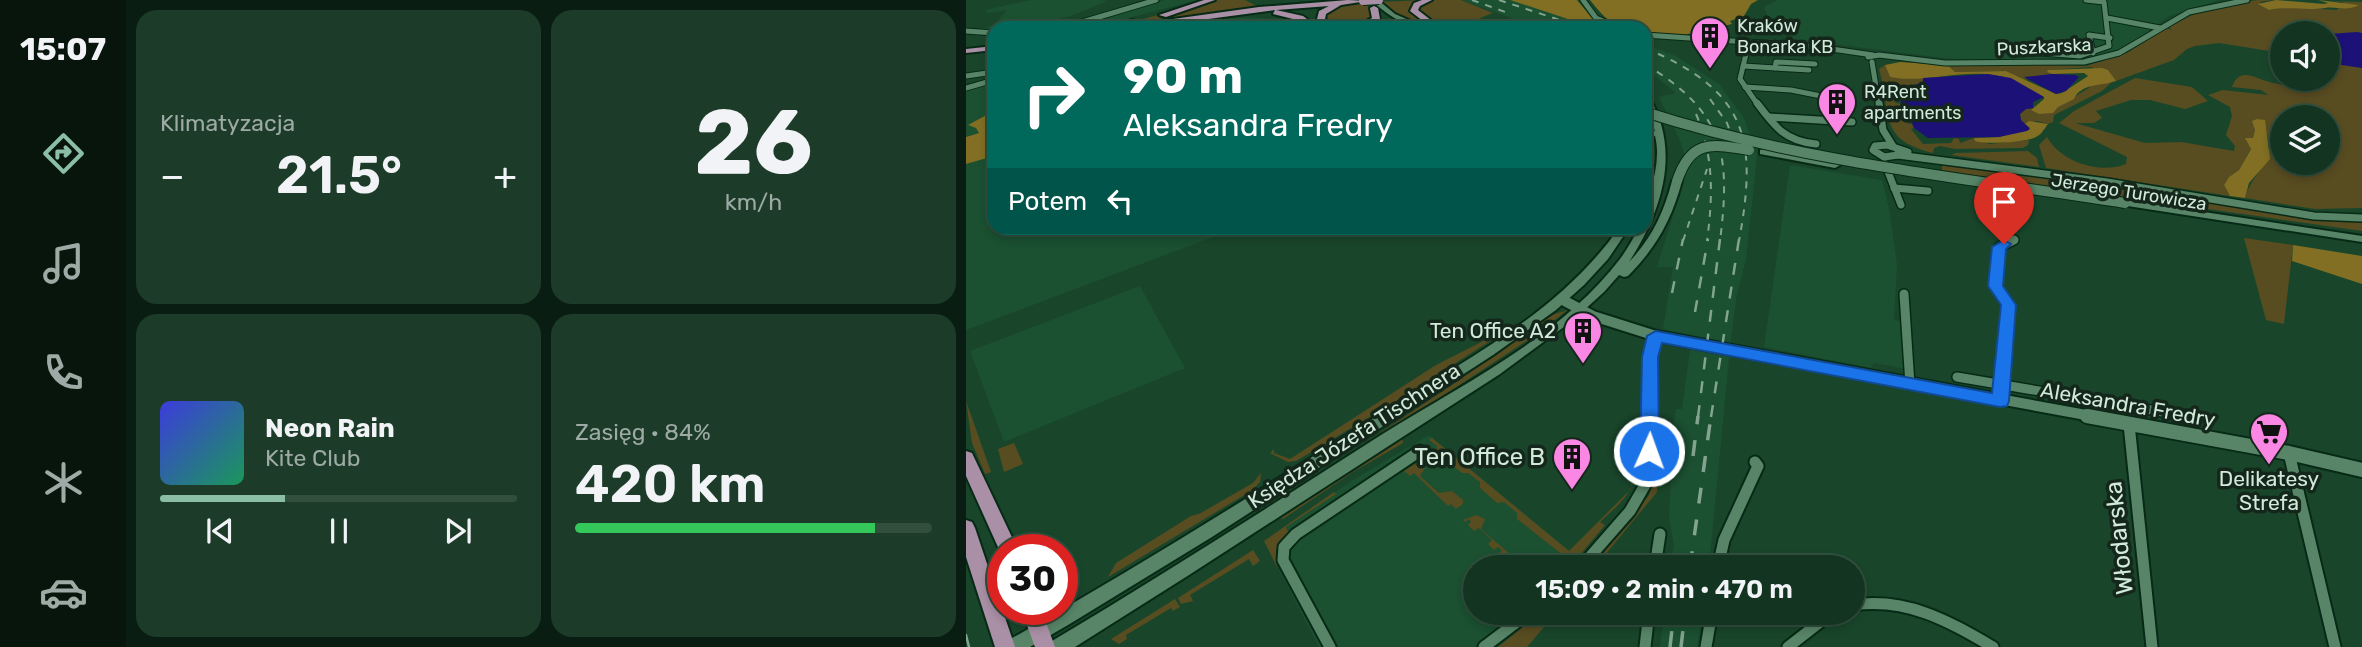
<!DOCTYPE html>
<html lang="pl">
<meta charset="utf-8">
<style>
:root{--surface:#133420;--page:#1c3c29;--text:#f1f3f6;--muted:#9daaa5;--line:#324f3e;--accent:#8abfa5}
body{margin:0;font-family:Rubik,sans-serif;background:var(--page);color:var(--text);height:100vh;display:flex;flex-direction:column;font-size:26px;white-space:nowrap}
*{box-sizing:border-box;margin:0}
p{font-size:23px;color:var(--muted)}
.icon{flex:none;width:38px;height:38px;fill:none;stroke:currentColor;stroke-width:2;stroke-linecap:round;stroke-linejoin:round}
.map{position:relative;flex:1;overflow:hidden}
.drawer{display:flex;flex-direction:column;gap:10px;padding:10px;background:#0a1d12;width:840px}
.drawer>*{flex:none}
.hud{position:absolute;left:21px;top:21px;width:665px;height:214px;border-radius:21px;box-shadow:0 4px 10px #0003,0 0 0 2px var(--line);background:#00695c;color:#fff;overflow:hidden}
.tools{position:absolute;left:1304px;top:21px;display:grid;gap:14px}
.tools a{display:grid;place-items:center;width:70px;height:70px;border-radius:50%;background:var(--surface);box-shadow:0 4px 10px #0003,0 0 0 2px var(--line);font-size:35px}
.speed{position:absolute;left:21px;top:534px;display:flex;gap:14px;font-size:35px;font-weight:700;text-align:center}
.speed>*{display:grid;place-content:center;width:91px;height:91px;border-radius:50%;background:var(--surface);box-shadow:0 4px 10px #0003,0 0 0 2px var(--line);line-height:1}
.speed .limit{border:10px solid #d22;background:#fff;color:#111}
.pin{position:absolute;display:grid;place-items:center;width:60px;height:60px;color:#fff;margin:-72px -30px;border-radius:50% 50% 50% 0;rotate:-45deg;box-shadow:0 0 7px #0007}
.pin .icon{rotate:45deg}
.me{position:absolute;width:77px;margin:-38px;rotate:2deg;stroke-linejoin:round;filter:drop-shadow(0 0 5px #0008)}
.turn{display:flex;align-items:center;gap:24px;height:147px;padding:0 21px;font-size:32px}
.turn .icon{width:91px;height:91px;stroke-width:2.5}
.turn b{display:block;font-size:49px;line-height:60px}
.then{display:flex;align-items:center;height:66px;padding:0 21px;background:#0003;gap:14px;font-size:26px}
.big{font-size:52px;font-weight:600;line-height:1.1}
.drawer .tile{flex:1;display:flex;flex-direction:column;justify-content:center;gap:10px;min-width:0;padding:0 24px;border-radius:21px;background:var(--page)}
.drawer .dial{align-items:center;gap:0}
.dial b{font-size:91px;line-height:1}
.song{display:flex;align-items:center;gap:21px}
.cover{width:84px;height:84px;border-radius:10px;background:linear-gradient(135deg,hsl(240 70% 55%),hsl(150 70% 35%))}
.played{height:7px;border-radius:4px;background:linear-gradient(90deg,var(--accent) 35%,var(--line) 35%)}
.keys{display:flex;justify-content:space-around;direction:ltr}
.heat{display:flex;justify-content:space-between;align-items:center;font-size:38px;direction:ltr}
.charge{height:10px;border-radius:5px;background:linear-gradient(90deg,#34c759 84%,var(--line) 0)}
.drawer .tiles{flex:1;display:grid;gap:10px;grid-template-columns:repeat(2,1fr)}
.trip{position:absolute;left:497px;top:555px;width:402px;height:70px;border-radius:35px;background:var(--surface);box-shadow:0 4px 10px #0003,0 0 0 2px var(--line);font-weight:600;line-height:70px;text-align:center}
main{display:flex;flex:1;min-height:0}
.tabs{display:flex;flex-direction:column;width:126px;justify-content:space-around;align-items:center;background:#08150d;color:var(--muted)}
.tabs .icon{width:49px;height:49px}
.tabs .current{color:var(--accent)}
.tabs b{font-size:32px;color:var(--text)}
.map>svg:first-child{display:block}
.built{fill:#1b5031}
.green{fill:#584c21;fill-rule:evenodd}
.forest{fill:#826f24}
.water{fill:#1c1177}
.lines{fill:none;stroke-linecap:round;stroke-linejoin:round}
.minor-far3-casing{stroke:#072a16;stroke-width:7}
.minor-far2-casing{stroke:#072a16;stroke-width:10}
.minor-far1-casing{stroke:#072a16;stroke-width:12}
.minor-casing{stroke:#072a16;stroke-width:15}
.tertiary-far1-casing{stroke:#072a16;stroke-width:14}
.tertiary-casing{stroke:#072a16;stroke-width:18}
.secondary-casing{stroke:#072a16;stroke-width:4}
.primary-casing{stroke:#072a16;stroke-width:4}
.minor-far3{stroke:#588567;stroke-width:5}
.minor-far2{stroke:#588567;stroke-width:7}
.minor-far1{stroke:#588567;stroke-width:9}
.minor{stroke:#588567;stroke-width:11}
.tertiary-far1{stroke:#588567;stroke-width:10}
.tertiary{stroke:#588567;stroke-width:14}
.secondary{fill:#588567;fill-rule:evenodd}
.primary{fill:#aa90a6;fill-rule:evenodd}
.tram{stroke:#83a48f;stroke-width:2.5}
.rail-far2{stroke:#83a48f;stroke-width:2;stroke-dasharray:7 7;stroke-linecap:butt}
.rail-far1{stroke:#83a48f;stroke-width:2.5;stroke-dasharray:12 12;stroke-linecap:butt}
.rail{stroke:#83a48f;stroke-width:3.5;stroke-dasharray:16 16;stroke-linecap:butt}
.secondary-bridge-casing{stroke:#072a16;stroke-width:12;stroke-linecap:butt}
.primary-bridge-casing{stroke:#072a16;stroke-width:10;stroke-linecap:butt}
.secondary-bridge{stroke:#588567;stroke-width:10}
.primary-bridge{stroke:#aa90a6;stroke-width:8}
.route{fill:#1a73e8;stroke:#114b97;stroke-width:2}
.labels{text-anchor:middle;stroke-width:7;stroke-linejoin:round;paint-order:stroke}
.far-poi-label{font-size:18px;fill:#d2ead9;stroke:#15271b;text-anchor:start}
.far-street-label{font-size:18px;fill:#d2ead9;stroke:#15271b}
.poi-label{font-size:21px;fill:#d2ead9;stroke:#15271b;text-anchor:end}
.street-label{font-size:21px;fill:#d2ead9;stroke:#15271b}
.near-poi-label{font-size:24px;fill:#d2ead9;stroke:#15271b;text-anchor:end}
.near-street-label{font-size:24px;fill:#d2ead9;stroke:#15271b}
</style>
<main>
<nav class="tabs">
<b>15:07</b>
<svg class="icon current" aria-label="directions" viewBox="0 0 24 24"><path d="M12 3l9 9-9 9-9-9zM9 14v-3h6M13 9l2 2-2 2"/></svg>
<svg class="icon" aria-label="music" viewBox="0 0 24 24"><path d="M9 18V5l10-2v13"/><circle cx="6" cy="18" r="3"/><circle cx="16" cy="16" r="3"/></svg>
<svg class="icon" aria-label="phone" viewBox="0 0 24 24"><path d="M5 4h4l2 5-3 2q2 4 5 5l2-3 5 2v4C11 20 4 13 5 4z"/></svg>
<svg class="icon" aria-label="climate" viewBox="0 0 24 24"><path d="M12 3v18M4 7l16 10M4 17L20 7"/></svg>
<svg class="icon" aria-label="car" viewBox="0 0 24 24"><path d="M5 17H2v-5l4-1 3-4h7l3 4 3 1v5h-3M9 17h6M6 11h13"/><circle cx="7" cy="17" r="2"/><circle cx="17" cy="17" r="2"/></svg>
</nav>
<section class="drawer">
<div class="tiles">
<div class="tile"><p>Klimatyzacja</p>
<div class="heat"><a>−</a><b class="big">21.5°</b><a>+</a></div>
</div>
<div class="tile dial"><b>26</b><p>km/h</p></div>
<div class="tile">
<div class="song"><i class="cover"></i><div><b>Neon Rain</b><p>Kite Club</p></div></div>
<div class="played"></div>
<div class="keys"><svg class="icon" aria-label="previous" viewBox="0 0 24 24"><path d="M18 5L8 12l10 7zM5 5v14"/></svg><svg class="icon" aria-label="pause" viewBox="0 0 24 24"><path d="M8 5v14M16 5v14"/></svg><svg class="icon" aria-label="next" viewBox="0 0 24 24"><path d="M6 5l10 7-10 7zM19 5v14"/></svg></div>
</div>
<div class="tile"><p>Zasięg · 84%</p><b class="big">420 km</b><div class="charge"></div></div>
</div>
</section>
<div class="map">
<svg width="1396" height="647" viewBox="0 0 1396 647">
<rect width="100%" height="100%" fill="#19462b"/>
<g class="built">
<polygon points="65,0 134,0 142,1 102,17 46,28 13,30 29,24 41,10 22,13 19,10"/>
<polygon points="199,0 231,0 125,28 101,28 127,23"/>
<polygon points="496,0 544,0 629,28 572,28"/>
<polygon points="812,0 1253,0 1203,16 1178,35 1152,49 1125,58 1099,61 986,59 827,39 819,19 802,18 798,7"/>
<polygon points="278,17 317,19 333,28 190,27"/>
<polygon points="679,44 710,56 753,84 778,118 791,156 780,260 771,294 765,338 743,567 704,567 708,545 703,519 708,420 710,409 716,409 726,335 697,329 707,267 691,267 722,168 715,143 693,97 710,93 679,68"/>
<polygon points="25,84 28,86 28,111 3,125 10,128 13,133 0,137 0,91"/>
<polygon points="28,156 28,228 271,228 0,330 0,164"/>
<polygon points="824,165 916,180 923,208 931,264 928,320 937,322 940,369 908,363 905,368 798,347"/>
<polygon points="174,286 219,368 38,442 4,351"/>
<polygon points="463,435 623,567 509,567 509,612 590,613 561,647 353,647 298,541 387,480"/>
<polygon points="698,613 737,613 731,647 694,647"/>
</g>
<g class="green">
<polygon points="249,0 279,0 291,6 143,28"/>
<polygon points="459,0 448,5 445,12 469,28 436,17 413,2"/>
<path d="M469,0H495L527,13C491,27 487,37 453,12L455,6Z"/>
<polygon points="1291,0 1306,0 1294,2 1303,10 1318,7 1371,10 1377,2 1361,1 1396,2 1396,42 1362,37 1362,33 1316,33 1316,53 1253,43 1229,46 1221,49 1208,60 1150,81 1125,67 1083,70 1081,72 1086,74 1059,78 1062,81 1040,71 989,72 980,65 934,62 1120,66 1161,53 1200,28 1206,30 1203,27 1236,10"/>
<path d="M389,3L401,5L408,17C389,27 377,30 358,20L359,13L373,6Z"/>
<path d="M1362,56L1396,67V208L1349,209L1279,198C1284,179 1300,168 1303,148C1303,140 1299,128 1298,120L1289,130L1287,138H1280L1285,148L1273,170L1263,177L1258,185L1264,196L1080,168L1073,145L1081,137C1094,161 1133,175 1160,164L1161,157L1093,123L1108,111L1169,78L1226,87L1242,101L1219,109L1184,100H1165L1130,111L1136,118L1128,123H1109L1179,143L1215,142L1268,151L1269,146L1260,135L1266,116L1264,107L1242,95L1257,90L1302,95L1295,90L1266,87C1273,67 1288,77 1300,81C1309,84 1320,85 1329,88H1331L1326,85L1337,79L1367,80L1362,78ZM1316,117H1362V163H1316Z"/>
<path d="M919,65L924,77L957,78V82L930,94L928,102L934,104L935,110L931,111C932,120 938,123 946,124L948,128L945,129L957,144L985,143L988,138L993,139L994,143L1008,138L1023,144L1063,140L1062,145L1057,148L989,149L974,146L968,148L967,153C911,139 926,114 913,69Z"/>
<polygon points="1146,82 1136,91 1088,115 1087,122 1082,124 1071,121 1059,124 1055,120 1054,114 1060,109 1092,107 1129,84"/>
<polygon points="1062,151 1071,158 1073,167 985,155 990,153"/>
<polygon points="976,162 1143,184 1352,219 1396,221 1396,231 976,171"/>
<polygon points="1278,238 1327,245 1318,324 1300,320"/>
<polygon points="602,310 562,340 305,509 303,507 489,383 582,316"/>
<polygon points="547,326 437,397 330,461 322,462 304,453 308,449 308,453 324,459 470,365"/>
<polygon points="0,401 25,472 19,474 6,443"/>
<polygon points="690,414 693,414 691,492 629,567 624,567 683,495 689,469"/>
<polygon points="436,438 437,443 387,472 317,519 315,518"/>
<path d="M466,438L603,551L665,489L667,467L670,474C664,497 651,506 634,522L639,525L613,556L602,559L551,519V513L538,502L531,503L514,488V482L502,473H496L470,452L471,446L463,440Z"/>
<polygon points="48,443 57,464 38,472 32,449"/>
<polygon points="448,464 459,468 454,476 473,493 486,491 497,500 497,504 490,509 485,504 482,506 448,473 444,476 438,471"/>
<polygon points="295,473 294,482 285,491 142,577 150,563 225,516 233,514 287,483"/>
<polygon points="368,492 370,494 320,527 323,534 310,551 311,567 298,541"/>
<polygon points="510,515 519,519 515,529 553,562 550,564 544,558 548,565 545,567 532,554 536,550 532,547 528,550 522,544 526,540 513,528 508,531 502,525 505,522 503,519 499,522 497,520"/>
<polygon points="287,550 294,561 287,566 283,559 224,595 227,601 215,604 212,598"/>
<polygon points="209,599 214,607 207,611 205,608 160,635 161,639 153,644 145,639"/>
<polygon points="575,613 590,613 561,647 532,647"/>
</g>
<g class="forest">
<polygon points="544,0 611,0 625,17 649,28 629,28"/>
<path d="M624,0H792L785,4L778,16L764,21L766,24L713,36L679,32V28C649,28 642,23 624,0Z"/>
<path d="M1310,0L1358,4L1362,3L1352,0L1393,5C1380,12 1371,6 1359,8C1339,11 1323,6 1303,10L1292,4Z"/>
<path d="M934,62L981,65L989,72L1040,71L1090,94L1096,93L1122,76L1118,73L1086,74L1081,72L1082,70L1136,68L1142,70L1150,81C1136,86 1115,83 1108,99L1092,107L1087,113L1073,114L1065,110L1078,99V97C1062,90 1050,79 1033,76C997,68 960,84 924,77L919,65Z"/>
<polygon points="28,111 28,156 0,164 0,137 13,133 10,128 2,125"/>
<polygon points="1291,119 1299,120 1304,159 1283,183 1279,198 1264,196 1258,185 1263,177 1273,170 1285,149 1279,138 1287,138 1289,130 1286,121"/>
<path d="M1063,121L1082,124C1078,129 1076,134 1070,137C1061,142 1019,145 1009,141L1008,138L1033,137L1064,128L1059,124Z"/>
<polygon points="1327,245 1396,256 1396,284 1326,261"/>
</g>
<g class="water">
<polygon points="1391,32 1396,33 1396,68 1362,63 1362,34"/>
<polygon points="1022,74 1045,78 1078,97 1067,102 1067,108 1060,109 1054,114 1055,120 1064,129 1061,131 1033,137 962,138 948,128 945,120 935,110 935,94 941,88 957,82 957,78"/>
<polygon points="1086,74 1109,75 1113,77 1100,91 1090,94 1058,77"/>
</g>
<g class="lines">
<defs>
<g id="minor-far3">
<polyline points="617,0 630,18 653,28"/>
<polyline points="1141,18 1194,28"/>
<polyline points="96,28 190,0"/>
<polyline points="0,31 28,33"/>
<polyline points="679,35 852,47 907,55"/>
<polyline points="1063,52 1114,56 1143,46 1138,2 1120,0"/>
<polyline points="1127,53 1123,35 1144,38"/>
<polyline points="780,54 774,79 792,105"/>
<polyline points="902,57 913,55 979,63 1118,62 1153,53 1223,12 1281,0"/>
<polyline points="906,62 913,105"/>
<polyline points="777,66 843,70"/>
<polyline points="809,68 810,62 849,64"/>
<polyline points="0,76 28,72"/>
<polyline points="779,87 825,90 865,98"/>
<polyline points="0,88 28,80"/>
</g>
<g id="minor-far2">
<path d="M791,103C809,127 819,141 850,144"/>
<polyline points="913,103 917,130 927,146"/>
<polyline points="803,117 886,122"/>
<polyline points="932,149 932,155 918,157 907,150 909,146 921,145 942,152"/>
<polyline points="932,155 1141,182 1348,216 1396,218"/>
<polyline points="919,164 935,205"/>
<polyline points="928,188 962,191"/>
</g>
<g id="minor-far1">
<polyline points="938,294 944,385"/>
<polyline points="991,377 1226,417"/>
<polyline points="1034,401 1042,305 1029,286 1033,247 1048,240"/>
<polyline points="685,417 684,357 690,336"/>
</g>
<g id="minor">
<polyline points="1219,416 1226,417"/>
<polyline points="1163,424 1186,647"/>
<polyline points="1323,453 1369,647"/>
<polyline points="615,567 664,511 679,485 685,416"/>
<polyline points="689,567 694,534"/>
<polyline points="752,567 758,540 792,466 789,462"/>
<path d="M887,605C941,597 982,621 1027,647"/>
<polyline points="364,647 317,560 318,547 330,534 454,451"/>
<polyline points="518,647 564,612"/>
<polyline points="679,647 683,612"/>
<polyline points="740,647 746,612"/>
<polyline points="822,647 867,612"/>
</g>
<polyline id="tertiary-far1" points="595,299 627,316 690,336 1131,417"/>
<polyline id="tertiary" points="1121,416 1323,453 1396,470"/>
<g id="secondary">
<path d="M405,0H412L429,14L461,28C440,28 420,14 405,0Z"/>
<path d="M679,95H682C716,150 696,211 663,262C686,238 698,212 706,181L711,178L716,181C706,219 690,248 662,276L658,277L653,275L638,292L606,321L534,374L223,575L109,647H83L86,641C197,575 306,505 415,435C496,384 595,337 654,259C661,250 667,238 673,228H679C679,197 697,167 689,136L679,135V129L689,131L679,104Z"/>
<polygon points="797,149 869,162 874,165 869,168 794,154 794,150"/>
<polygon points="1159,200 1396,236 1396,242 1155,205 1155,201"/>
<path d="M653,228H663L642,259L618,285L590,310L527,355L246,537L102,625L64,647H38L41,641C169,569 293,491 417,412C503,357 593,313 653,228Z"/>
</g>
<g id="primary">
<polygon points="238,0 249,0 200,17 193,15"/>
<path d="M382,0L401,1L375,5L360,14L359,19C372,31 392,26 406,18L404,8L408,6L412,8L414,19C399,31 363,35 351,19L353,11L363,6L310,10L337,16L353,28H344L331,20L307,14L309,10L175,28H135L167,20L171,22L164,25L293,7Z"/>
<polygon points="456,0 466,0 454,6 452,10 475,28 466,28 444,11 448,3"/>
<polygon points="441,25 444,28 402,28 406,26"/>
<polygon points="28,46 28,50 0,53 0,49"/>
<polygon points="0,451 6,453 52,550 37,550 36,556 0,476"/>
<polygon points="0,520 6,522 9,528 49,647 29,647 0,557"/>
<polygon points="55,609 75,609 89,647 69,647"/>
</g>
</defs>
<use href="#minor-far3" class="minor-far3-casing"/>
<use href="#minor-far2" class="minor-far2-casing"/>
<use href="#minor-far1" class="minor-far1-casing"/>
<use href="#minor" class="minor-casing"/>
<use href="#tertiary-far1" class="tertiary-far1-casing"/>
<use href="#tertiary" class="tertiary-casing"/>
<use href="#secondary" class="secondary-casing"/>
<use href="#primary" class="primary-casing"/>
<use href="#minor-far3" class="minor-far3"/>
<use href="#minor-far2" class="minor-far2"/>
<use href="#minor-far1" class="minor-far1"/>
<use href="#minor" class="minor"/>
<use href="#tertiary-far1" class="tertiary-far1"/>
<use href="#tertiary" class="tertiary"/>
<use href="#secondary" class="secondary"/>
<use href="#primary" class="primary"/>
<polyline class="tram" points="0,635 3,647"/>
<g class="rail-far2">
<polyline points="506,0 542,13"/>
<polyline points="533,0 618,28"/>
<path d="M679,48C781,91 792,138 773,241"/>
<path d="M679,64C758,112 765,153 754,241"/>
<polyline points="744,99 761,123 771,151"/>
<path d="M730,114C748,156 747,196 741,241"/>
<polyline points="717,241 741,169"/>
</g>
<g class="rail-far1">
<polyline points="706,293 717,239"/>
<polyline points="729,312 742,239"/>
<polyline points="732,417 754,239"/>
<polyline points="745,417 773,239"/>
</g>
<g class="rail">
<polyline points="727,456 732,416"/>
<polyline points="724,567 745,416"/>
<polyline points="704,647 708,612"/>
<polyline points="715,647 719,612"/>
</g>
<defs>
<g id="secondary-bridge">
<path d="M679,112C834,162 998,178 1159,203"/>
<path d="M711,181C725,139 745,144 783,150"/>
</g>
<polyline id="primary-bridge" points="397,1 413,0"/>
</defs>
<use href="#secondary-bridge" class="secondary-bridge-casing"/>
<use href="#primary-bridge" class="primary-bridge-casing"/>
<use href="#secondary-bridge" class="secondary-bridge"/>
<use href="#primary-bridge" class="primary-bridge"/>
</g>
<polygon class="route" points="1038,240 1045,244 1040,249 1037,286 1050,305 1043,401 1041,406 1034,407 696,343 692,357 693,451 690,456 683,458 676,456 674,451 676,357 681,336 690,331 1026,393 1035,305 1022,286 1026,247"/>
<defs>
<symbol id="building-pin" viewBox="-11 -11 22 30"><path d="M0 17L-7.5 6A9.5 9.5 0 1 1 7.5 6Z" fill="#fb87e5" stroke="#15271b"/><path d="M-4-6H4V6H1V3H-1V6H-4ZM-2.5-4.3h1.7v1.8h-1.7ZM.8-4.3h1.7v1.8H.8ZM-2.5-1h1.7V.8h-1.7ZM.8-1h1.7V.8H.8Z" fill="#111"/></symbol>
<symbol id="supermarket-pin" viewBox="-11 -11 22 30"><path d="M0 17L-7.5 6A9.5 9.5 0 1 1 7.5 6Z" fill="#fb87e5" stroke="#15271b"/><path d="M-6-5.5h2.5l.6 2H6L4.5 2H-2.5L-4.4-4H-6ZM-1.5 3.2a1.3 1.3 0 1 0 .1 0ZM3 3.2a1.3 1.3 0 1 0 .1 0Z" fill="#111"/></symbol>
</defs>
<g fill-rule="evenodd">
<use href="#building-pin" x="722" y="14" width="44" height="60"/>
<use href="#building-pin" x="849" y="80" width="44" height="60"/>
<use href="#building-pin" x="595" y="309" width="44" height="60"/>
<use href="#supermarket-pin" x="1281" y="410" width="44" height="60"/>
<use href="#building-pin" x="584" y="435" width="44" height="60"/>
</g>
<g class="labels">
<g class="far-poi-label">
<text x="771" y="32">Kraków<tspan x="771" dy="21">Bonarka KB</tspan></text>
<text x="898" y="98">R4Rent<tspan x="898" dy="21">apartments</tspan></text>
</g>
<g class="far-street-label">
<text transform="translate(1078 47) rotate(-3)" y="6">Puszkarska</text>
<text transform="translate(1163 192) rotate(9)" y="6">Jerzego Turowicza</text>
</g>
<g class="poi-label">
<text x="590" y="338">Ten Office A2</text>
<text x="1303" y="486" text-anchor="middle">Delikatesy<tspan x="1303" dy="24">Strefa</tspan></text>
</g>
<g class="street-label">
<text transform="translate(1162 405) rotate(10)" y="7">Aleksandra Fredry</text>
<text transform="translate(388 436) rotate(-33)" y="7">Księdza Józefa Tischnera</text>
</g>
<g class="near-poi-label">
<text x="579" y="465">Ten Office B</text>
</g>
<g class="near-street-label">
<text transform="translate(1153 538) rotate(-96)" y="8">Włodarska</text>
</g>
</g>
</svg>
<div class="tools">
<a><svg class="icon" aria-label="sound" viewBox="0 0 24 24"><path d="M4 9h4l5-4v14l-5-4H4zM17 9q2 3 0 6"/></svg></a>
<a><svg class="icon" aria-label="layers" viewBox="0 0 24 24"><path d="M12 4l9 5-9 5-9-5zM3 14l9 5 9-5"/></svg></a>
</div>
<div class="speed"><div class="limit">30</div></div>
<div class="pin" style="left:1038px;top:244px;background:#d93025"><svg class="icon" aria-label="arrive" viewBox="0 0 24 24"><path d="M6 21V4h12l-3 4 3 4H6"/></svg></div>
<svg class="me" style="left:683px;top:451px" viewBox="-20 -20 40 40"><circle r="17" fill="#1a73e8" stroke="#fff" stroke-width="3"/><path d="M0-11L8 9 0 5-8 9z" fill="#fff"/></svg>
<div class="trip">15:09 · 2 min · 470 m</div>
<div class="hud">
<div class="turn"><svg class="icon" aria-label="right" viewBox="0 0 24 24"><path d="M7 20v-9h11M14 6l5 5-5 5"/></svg><div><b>90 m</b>Aleksandra Fredry</div></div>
<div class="then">Potem<svg class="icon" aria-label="left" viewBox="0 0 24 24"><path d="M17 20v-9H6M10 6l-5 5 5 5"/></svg></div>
</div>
</div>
</main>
